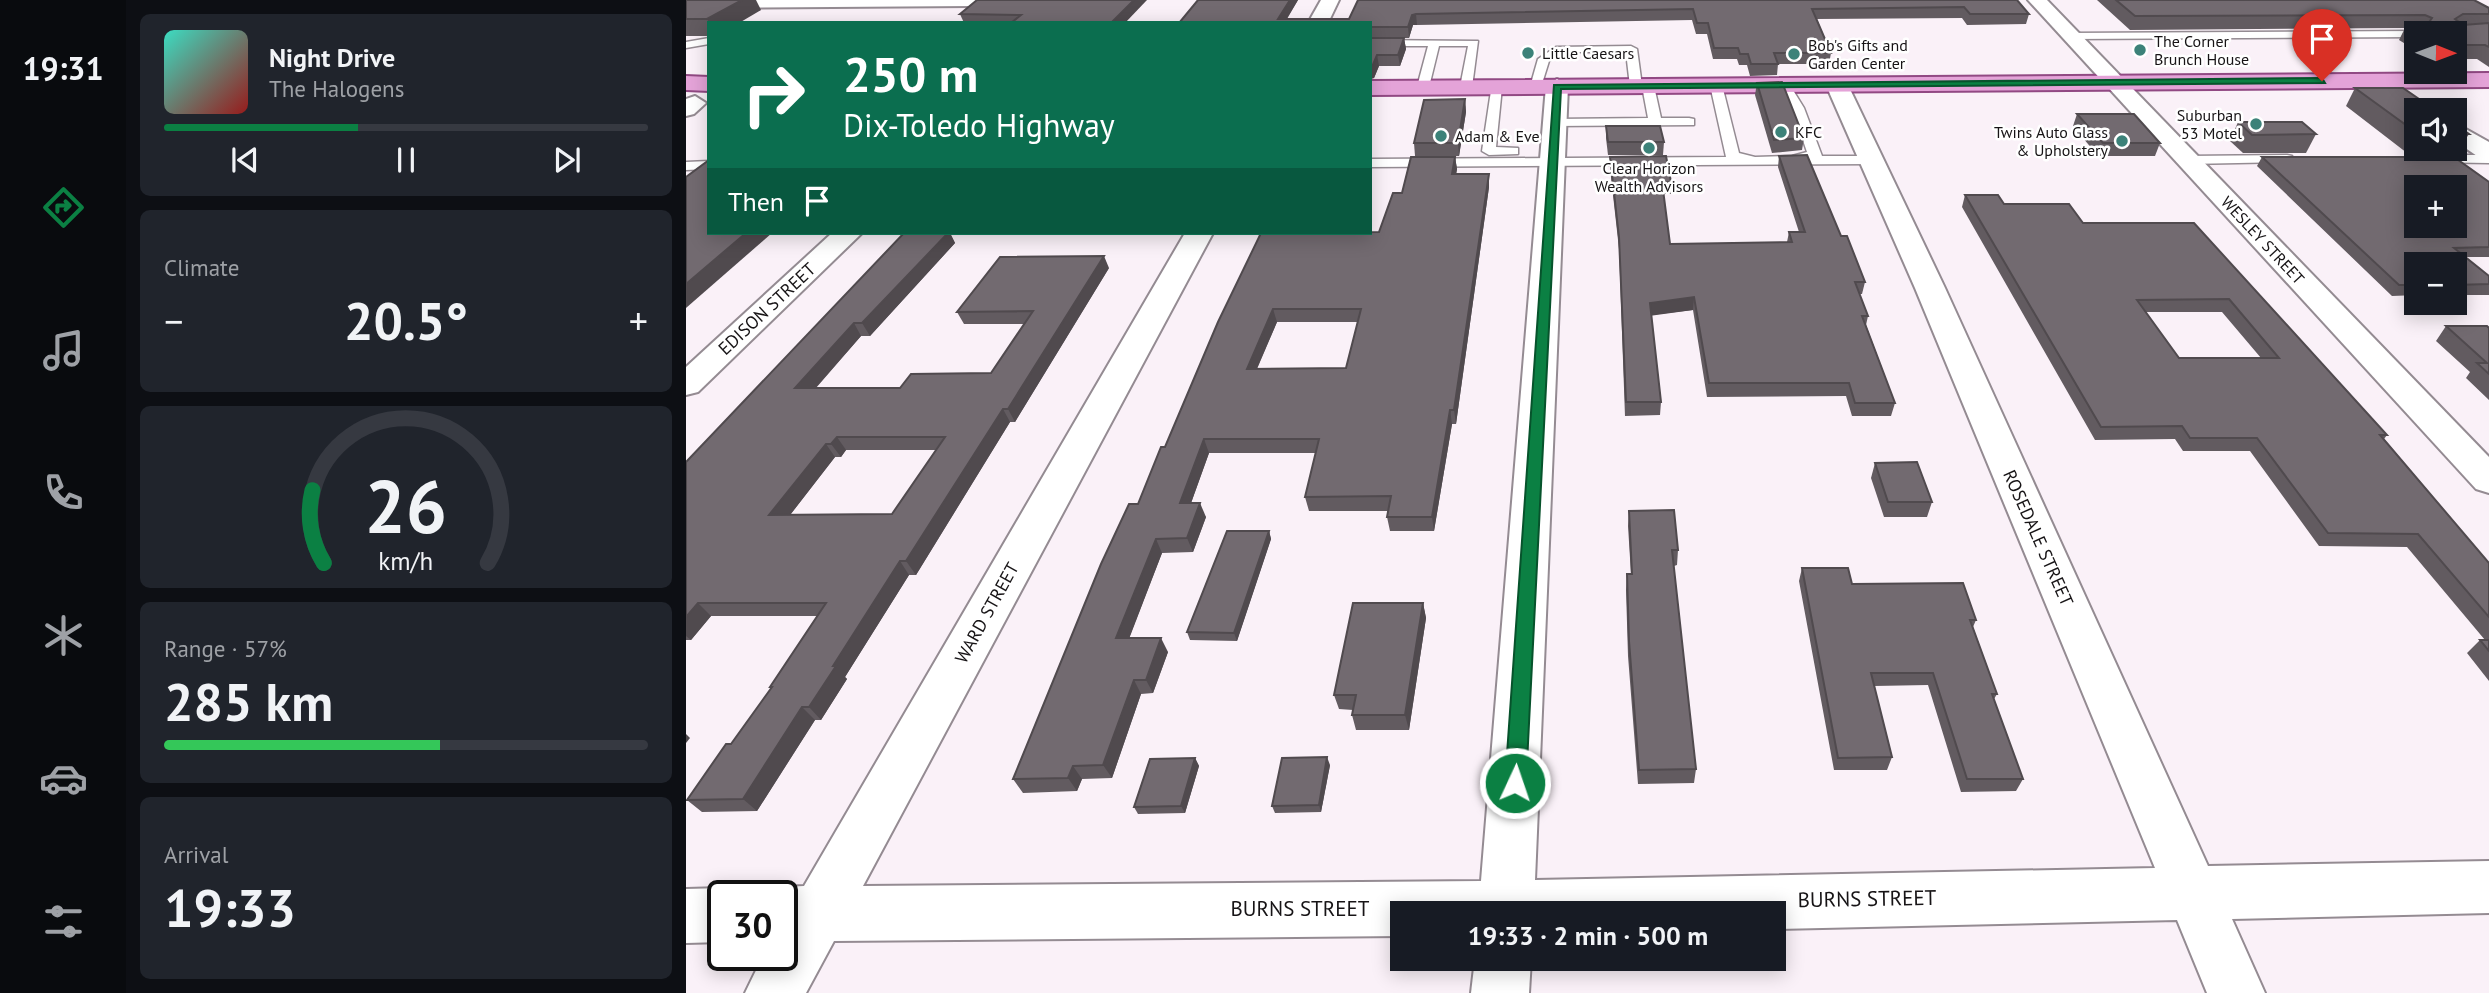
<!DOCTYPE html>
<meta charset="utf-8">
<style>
:root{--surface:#171b24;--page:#20242c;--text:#f1f3f6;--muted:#9ea1a6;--line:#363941;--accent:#0b8043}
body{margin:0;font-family:"PT Sans",sans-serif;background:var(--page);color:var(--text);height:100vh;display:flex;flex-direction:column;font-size:26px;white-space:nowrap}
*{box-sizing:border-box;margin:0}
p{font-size:23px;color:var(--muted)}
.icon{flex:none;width:38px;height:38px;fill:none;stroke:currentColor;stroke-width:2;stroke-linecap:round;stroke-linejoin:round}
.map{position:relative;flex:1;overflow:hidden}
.drawer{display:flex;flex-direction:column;gap:14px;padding:14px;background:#0d0f14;width:560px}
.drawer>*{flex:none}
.guide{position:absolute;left:21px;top:21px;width:665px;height:214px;border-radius:0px;box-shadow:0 4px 18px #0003;background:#0b6e4f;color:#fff;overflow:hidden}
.needle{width:46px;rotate:91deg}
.fabs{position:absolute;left:1718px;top:21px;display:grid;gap:14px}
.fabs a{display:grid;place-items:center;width:63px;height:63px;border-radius:0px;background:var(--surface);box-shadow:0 4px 18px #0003;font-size:35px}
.speed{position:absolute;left:21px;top:880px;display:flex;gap:14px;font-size:35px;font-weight:700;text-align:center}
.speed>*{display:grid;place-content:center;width:91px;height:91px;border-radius:50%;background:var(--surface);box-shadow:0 4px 18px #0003;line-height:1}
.speed .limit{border:4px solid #111;border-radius:10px;background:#fff;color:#111}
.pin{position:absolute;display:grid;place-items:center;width:60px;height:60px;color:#fff;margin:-72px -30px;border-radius:50% 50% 50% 0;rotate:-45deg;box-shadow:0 0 7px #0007}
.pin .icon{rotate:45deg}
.me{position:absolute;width:77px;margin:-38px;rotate:3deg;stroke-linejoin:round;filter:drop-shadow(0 0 5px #0008)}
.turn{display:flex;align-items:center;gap:24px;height:147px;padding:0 21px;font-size:32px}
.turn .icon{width:91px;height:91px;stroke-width:2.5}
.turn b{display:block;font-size:49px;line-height:60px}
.then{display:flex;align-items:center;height:66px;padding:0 21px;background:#0003;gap:14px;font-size:26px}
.big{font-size:52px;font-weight:800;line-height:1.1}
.drawer .widget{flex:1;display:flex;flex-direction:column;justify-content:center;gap:10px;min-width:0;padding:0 24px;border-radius:10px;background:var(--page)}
.drawer .dial{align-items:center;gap:0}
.dial svg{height:182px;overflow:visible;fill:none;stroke:var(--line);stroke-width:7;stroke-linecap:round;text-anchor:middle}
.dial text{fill:var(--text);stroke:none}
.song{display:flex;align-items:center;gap:21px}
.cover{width:84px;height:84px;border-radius:10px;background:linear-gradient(135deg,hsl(170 70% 55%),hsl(0 70% 35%))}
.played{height:7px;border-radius:4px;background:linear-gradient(90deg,var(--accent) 40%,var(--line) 40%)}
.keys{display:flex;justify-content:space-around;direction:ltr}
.heat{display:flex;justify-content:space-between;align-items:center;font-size:38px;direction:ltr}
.charge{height:10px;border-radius:5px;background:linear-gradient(90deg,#34c759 57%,var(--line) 0)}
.trip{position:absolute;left:704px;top:901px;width:396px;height:70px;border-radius:0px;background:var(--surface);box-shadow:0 4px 18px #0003;font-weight:800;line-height:70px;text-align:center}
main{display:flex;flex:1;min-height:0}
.tab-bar{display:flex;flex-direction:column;width:126px;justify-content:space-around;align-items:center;background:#090b0e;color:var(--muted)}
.tab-bar .icon{width:49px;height:49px}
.tab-bar .selected{color:var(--accent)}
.tab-bar b{font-size:32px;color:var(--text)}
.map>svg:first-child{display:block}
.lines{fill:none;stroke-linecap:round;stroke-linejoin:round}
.lane-casing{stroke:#948b92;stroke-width:3}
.street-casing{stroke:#948b92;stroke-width:4}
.primary-casing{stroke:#914983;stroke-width:4}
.lane{fill:#fff;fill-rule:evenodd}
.street{fill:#fff;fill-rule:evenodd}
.primary{fill:#e4a3d8;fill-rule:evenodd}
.wall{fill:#625b60;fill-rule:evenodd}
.shaded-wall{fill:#504a4e}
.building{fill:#726a70;stroke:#504a4e;stroke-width:2;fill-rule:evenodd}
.route{fill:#0b8043;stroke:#07532c;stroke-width:2}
.poi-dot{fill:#3c8279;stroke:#fff;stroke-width:2.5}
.labels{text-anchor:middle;stroke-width:5;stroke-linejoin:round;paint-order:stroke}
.far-poi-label{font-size:16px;fill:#171416;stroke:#fff;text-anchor:start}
.far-street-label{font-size:16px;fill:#171416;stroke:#fff}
.street-label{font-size:18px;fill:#171416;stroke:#fff}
.near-street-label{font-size:21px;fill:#171416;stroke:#fff}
</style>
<main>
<nav class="tab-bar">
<b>19:31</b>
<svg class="icon selected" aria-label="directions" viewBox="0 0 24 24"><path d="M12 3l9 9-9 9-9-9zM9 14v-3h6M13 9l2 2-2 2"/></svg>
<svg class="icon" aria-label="music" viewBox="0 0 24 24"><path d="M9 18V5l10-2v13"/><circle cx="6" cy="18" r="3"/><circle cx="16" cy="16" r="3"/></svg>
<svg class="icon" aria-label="phone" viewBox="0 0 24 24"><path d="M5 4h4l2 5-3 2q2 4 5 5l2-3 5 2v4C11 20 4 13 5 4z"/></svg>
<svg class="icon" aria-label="climate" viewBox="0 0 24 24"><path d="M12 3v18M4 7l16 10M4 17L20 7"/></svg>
<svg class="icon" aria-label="car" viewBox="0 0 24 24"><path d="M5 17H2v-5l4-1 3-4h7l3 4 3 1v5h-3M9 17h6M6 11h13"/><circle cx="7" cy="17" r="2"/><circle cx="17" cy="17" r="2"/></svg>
<svg class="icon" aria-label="filters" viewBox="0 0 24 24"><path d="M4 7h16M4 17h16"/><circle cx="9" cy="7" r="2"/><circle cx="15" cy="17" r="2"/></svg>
</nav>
<section class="drawer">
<div class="widget">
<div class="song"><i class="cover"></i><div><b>Night Drive</b><p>The Halogens</p></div></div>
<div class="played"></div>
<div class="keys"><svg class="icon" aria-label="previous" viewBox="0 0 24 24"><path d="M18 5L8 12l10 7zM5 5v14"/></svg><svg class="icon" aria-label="pause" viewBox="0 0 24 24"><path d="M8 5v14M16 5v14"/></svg><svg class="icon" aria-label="next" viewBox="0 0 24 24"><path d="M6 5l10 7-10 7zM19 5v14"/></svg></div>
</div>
<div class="widget"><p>Climate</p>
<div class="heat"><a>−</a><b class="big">20.5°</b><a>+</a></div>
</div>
<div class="widget dial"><svg viewBox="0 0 100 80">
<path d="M14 69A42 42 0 1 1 86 69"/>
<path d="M14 69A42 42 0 0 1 9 37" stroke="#0b8043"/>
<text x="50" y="56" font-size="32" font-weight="700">26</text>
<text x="50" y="72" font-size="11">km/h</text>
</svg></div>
<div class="widget"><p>Range · 57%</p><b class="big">285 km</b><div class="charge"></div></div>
<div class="widget"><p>Arrival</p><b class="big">19:33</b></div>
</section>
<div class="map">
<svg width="1803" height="993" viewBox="0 0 1803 993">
<rect width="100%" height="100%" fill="#faf1f8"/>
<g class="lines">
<defs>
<g id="lane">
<polygon points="1731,31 1736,33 1731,33 1731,37 1385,39 1379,36 1385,33"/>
<polygon points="23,38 23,44 0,48 0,42"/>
<polygon points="684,40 792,41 786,87 780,91 774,87 782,46 753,46 743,87 737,91 731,87 742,46 684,46"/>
<polygon points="945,46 951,49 956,86 962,82 968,86 975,118 1003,118 1008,119 1008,125 866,126 865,123 871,119 962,118 956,86 950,90 944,86 940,52 876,52 863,61 854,90 844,87 852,59 870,47"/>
<polygon points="1030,81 1036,85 1053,153 1069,157 1106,156 1121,152 1106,108 1092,85 1098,81 1102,82 1118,108 1136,156 1185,156 1192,160 1185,164 684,167 684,159 1040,157 1024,85"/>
<polygon points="806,84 816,87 810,147 832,148 832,154 803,155 796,151"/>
<polygon points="1601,155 1606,156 1606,162 1502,164 1495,160 1502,156"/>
<polygon points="1742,155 1803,155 1803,163 1737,162 1737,156"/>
<polygon points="23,161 23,169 0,170 0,162"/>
</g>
<g id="street">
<polygon points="0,0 296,0 287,6 0,8"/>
<polygon points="635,0 653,0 642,23 622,23"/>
<polygon points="1342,0 1361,0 1803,457 1803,493 1790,489"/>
<polygon points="1151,78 1162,85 1259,288 1522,866 1803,861 1803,913 1546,919 1579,993 1521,993 1491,920 1087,929 1087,914 716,914 716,936 148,941 120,993 59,993 77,956 96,956 96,896 77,895 96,887 118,886 499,233 527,233 177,886 795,881 860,86 871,79 882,86 849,880 1469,868 1229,288 1140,85"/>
<polygon points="9,96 20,103 8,114 0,116 0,99"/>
<polygon points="1769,123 1803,142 1803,160 1794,158 1769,141"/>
<polygon points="146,233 176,233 12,392 0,395 0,367"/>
<polygon points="37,888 57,896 37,896 37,942 0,943 0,889"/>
<polygon points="789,959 845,959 843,993 785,993"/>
</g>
<g id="primary">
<polygon points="1803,73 1803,87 684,95 684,81"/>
<polygon points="0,76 23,77 23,91 0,90"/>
</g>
</defs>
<use href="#lane" class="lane-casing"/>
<use href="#street" class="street-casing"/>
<use href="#primary" class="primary-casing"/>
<use href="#lane" class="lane"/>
<use href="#street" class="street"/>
<use href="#primary" class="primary"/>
</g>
<g class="wall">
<polygon points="0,0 75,10 23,23 23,36 0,36"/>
<polygon points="291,0 439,23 278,23 274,14"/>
<polygon points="512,0 612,0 601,19 663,19 672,0 1331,0 1343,14 1340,24 1281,25 1276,18 1131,19 1145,53 1143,64 1092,64 1091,75 1064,76 1061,65 1053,65 1051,59 1027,59 1021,34 1010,34 1006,20 731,25 727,25 723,38 714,38 718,38 720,49 714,66 693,66 688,78 684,79 684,23 493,23"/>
<polygon points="1411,0 1788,0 1803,8 1803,67 1791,59 1769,59 1769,33 1731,33 1731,51 1713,40 1719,28 1444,30"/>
<polygon points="1071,83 1118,138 1116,150 1086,153 1069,95"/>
<polygon points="1669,88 1731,110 1731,149 1769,149 1769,124 1783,134 1771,152 1721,153 1660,106"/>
<polygon points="779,99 780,112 773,156 729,156 728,143"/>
<polygon points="1391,114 1474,143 1469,156 1412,156 1387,126"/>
<polygon points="1552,122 1630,134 1620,153 1557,153 1544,141"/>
<polygon points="920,126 978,142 977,155 922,155 920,138"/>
<polygon points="1093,156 1155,236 1179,282 1176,294 1173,294 1182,316 1180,325 1209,403 1205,416 1166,416 1160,396 1021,397 1007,310 965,315 975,402 974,415 939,416 933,249 924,168 924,157 985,182 985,194 977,194 984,244 1101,242 1103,232 1113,232 1092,167"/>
<path d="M769,157L771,169L770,174H803V187L770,424H766L748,531H704L701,517L702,511H623L619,497L630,453H523L505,503L520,517L507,552L476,553L443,638L482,652L467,693L455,694L426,778L396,779L391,791L337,793L327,779L452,504L479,447L532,322L693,232L716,193ZM591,322H672L660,368L571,369Z"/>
<polygon points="1576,157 1803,182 1803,257 1780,257 1803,276 1803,295 1769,295 1769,264 1731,264 1731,295 1706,296 1571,166"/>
<path d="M1279,195L1397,223H1508L1701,435L1698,439L1803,563V681L1781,653L1794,640H1799L1721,547L1633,546L1564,451H1497L1489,439L1409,440L1276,207ZM1460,312H1536L1575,358H1493Z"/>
<path d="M218,233H264L269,243L184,336H175L130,388H214L305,373L338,324H278L271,312L423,268L329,422H324L230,575H223L159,677L161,679L135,720H129L71,811L16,812L1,800L45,744L85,689L84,687L131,616H25L5,640H0V462ZM160,450H250L206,514L104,515L149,457H155Z"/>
<polygon points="1760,326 1803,328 1803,400 1780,378 1784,372 1750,341"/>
<polygon points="1189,463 1246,502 1241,517 1198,517 1185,478"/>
<polygon points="943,511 992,550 991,565 988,566 1010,769 1008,783 952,784 942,656 940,590 941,574 945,574 942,526"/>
<polygon points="583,531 585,539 551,641 504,640 501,632"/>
<polygon points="1116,568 1166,584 1290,620 1287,627 1311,694 1308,699 1337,779 1330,791 1275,792 1242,685 1188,686 1206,757 1201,770 1148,770 1113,581"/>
<polygon points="737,603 740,618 723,730 670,730 666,715 667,710 653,709 648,695"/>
<polygon points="509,758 513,766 499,813 452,814 448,807"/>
<polygon points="644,765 635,812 589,813 586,806"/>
</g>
<g class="shaded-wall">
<polygon points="56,0 70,0 75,10 53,23 23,23 21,19"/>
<polygon points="448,0 461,0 439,23 425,23"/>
<polygon points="604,0 612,0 598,23 592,19"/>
<polygon points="730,14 731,25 727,25 723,38 722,27 726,15"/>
<polygon points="718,38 720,49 714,66 712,55"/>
<polygon points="691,55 693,66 688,78 684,79 684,67"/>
<polygon points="779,99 780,112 773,156 772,143"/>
<polygon points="769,157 771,169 768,187 766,174"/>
<polygon points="803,174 803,187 770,424 768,410"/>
<polygon points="60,233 86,233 0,308 0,284"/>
<polygon points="262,233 264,233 269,243 184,336 176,323"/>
<polygon points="418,256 423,268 329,422 322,409"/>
<polygon points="1008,297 1007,310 963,316 964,303"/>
<polygon points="587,309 591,322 565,382 561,369"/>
<polygon points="168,323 175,336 118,401 109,388"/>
<polygon points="317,409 324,422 230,575 220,561"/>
<polygon points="764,410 766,424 748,531 746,517"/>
<polygon points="151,437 160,450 155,457 145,444"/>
<polygon points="518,439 523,453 500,517 494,503"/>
<polygon points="140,444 149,457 94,528 83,515"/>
<polygon points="514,503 520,517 507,552 501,538"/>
<polygon points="583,531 585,539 551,641 548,633"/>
<polygon points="470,539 476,553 438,652 430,638"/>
<polygon points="214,561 223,575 159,677 161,679 135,720 123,707 147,666"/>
<polygon points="12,603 25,616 5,640 0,636 0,617"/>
<polygon points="737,603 740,618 723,730 719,715"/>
<polygon points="475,638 482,652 467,693 460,680"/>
<polygon points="448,680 455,694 426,778 417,765"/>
<polygon points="116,707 129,720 71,811 57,799"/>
<polygon points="0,734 4,738 0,743"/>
<polygon points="641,757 644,765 635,812 633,805"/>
<polygon points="509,758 513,766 499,813 495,806"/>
<polygon points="387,766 396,779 391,791 382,778"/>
</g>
<g class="building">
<polygon points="0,0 56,0 21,19 0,19"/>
<polygon points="291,0 448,0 425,23 325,23 335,15 274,14"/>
<polygon points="512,0 604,0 592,19 663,19 672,0 1331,0 1343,14 1284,14 1278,7 1126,9 1145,53 1088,53 1092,64 1065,64 1062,54 1054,54 1052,48 1028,48 1022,23 1011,23 1007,9 730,14 726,15 722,27 684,27 684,23 493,23"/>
<polygon points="1430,0 1788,0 1803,8 1803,14 1777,14 1769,19 1777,25 1803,23 1803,47 1799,45 1769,45 1769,33 1733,33 1721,26 1741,25 1746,18 1739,15 1449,16"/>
<polygon points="684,38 718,38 712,55 691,55 686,67 684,67"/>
<polygon points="1096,82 1118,138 1088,140 1071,83"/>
<polygon points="1669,88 1717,88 1749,110 1731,110 1731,133"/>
<polygon points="779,99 772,143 728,143 738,100"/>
<polygon points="1391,114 1448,114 1474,143 1417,143"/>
<polygon points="1552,122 1616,122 1630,134 1566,135"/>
<polygon points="1769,124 1783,134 1769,134"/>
<polygon points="920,126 974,126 978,142 922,142"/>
<polygon points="1121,155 1155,236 1161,236 1179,282 1169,282 1182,316 1176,316 1209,403 1169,403 1163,383 1023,383 1008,297 964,303 975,402 940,402 933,237 924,157 980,156 985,182 976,182 984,244 1106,242 1103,232 1119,232 1093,156"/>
<path d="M725,157H769L766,174H803L768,410H764L746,517H701L705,496L619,497L633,439H518L494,503H514L501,538L470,539L430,638H475L460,680H448L417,765L387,766L382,778L327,779L415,564L443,504H452L475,447H479L532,322L575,233L693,232L707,193H716ZM587,309H675L660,368L561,369Z"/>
<path d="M1576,157H1768L1803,182V247L1768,248L1803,276V284L1769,285V264H1731V285H1713ZM1731,187H1769V226H1731Z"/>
<polygon points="23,160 23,233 60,233 0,284 0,177"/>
<path d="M1279,195H1312L1318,204H1383L1397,223H1508L1701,435H1694L1803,563V617L1732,534L1642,533L1571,438H1504L1496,426L1415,427ZM1543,299L1593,358H1493L1451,300Z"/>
<path d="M218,233H262L176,323H168L109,388H214L225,374L305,373L347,311L271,312L314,257L418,256L322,409H317L220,561H214L147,666H150L123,707H116L57,799L1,800L40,744H45L86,687H84L140,603H12L0,617V462ZM151,437H259L206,514L83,515L140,444H145Z"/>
<polygon points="1760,326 1801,326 1803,328 1803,374 1791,363 1801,363"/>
<polygon points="1231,462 1246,502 1202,502 1189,463"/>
<polygon points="988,510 992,550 986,550 1010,769 953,770 943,641 941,574 946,574 943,511"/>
<polygon points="541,531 583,531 548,633 501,632"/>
<polygon points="1116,568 1162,568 1166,584 1277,583 1290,620 1284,620 1311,694 1306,694 1337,779 1281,779 1247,673 1185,673 1206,757 1152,758"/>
<polygon points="667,603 737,603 719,715 666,715 670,695 648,695"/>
<polygon points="1794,640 1803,640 1803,651"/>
<polygon points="641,757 633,805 586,806 596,758"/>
<polygon points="509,758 495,806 448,807 464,759"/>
</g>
<polygon class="route" points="1636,78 1639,83 875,89 840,783 837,789 829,792 822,789 819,783 868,85"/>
<g class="poi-dot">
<circle cx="1454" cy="50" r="7"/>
<circle cx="842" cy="53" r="7"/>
<circle cx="1108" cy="54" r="7"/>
<circle cx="1570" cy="124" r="7"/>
<circle cx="1095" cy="132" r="7"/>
<circle cx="755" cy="136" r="7"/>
<circle cx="1436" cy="141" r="7"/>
<circle cx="963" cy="148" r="7"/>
</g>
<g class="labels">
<g class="far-poi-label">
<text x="1468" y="47">The Corner<tspan x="1468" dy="18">Brunch House</tspan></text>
<text x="1122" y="51">Bob's Gifts and<tspan x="1122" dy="18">Garden Center</tspan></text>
<text x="856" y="59">Little Caesars</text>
<text x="1556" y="121" text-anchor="end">Suburban<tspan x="1556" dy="18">53 Motel</tspan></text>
<text x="1109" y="138">KFC</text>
<text x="1422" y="138" text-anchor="end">Twins Auto Glass<tspan x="1422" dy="18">&amp; Upholstery</tspan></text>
<text x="769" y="142">Adam &amp; Eve</text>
<text x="963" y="174" text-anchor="middle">Clear Horizon<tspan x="963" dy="18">Wealth Advisors</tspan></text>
</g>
<g class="far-street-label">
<text transform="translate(1577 240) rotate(47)" y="6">WESLEY STREET</text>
</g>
<g class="street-label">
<text transform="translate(81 309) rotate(-43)" y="6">EDISON STREET</text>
<text transform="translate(1352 538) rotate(66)" y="6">ROSEDALE STREET</text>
<text transform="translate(301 613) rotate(-61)" y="6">WARD STREET</text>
</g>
<g class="near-street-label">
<text transform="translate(1181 899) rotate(-1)" y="7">BURNS STREET</text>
<text x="614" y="916">BURNS STREET</text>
</g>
</g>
</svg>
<div class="fabs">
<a><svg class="needle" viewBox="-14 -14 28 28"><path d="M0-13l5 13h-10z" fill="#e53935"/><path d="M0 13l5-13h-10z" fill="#9ea1a6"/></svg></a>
<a><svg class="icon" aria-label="sound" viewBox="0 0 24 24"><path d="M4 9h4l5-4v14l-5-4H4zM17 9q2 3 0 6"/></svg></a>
<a>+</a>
<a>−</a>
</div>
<div class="speed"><div class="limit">30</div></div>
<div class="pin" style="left:1636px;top:81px;background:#d93025"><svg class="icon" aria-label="arrive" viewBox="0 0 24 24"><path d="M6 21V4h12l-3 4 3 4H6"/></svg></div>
<svg class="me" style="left:829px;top:783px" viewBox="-20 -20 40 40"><circle r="17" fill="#0b8043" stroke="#fff" stroke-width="3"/><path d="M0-11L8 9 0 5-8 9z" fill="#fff"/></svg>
<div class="trip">19:33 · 2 min · 500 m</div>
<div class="guide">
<div class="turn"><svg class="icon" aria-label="right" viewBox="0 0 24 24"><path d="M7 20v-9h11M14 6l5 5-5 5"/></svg><div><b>250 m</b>Dix-Toledo Highway</div></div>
<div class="then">Then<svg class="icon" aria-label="arrive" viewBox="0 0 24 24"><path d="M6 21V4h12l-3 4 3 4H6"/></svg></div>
</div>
</div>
</main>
